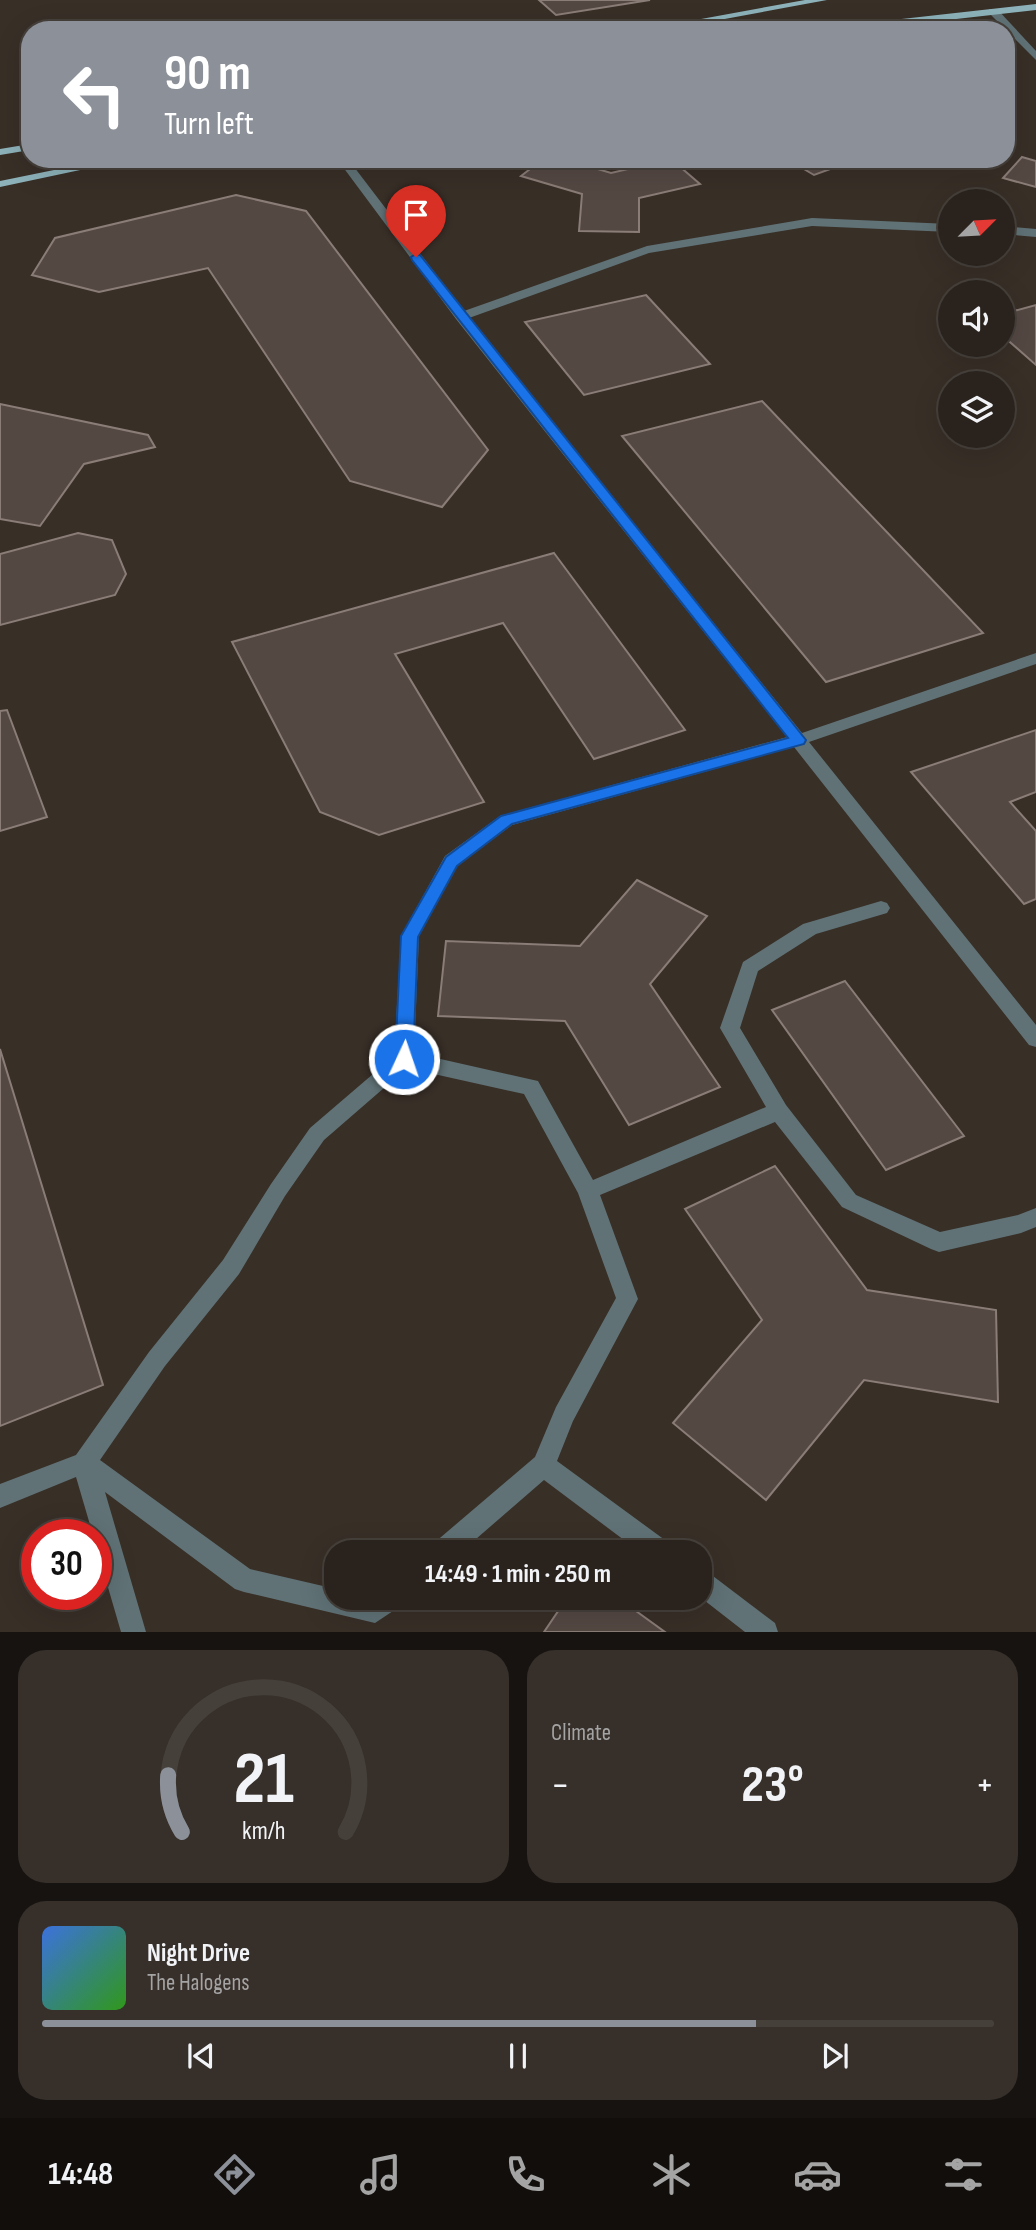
<!DOCTYPE html>
<meta charset="utf-8">
<style>
:root{--surface:#2a231d;--page:#362f2a;--text:#f1f3f6;--muted:#a5a4a4;--line:#46403b;--accent:#8c9099}
body{margin:0;font-family:"Sofia Sans Condensed",sans-serif;background:var(--page);color:var(--text);height:100vh;display:flex;flex-direction:column;font-size:26px;white-space:nowrap}
*{box-sizing:border-box;margin:0}
p{font-size:23px;color:var(--muted)}
.icon{flex:none;width:38px;height:38px;fill:none;stroke:currentColor;stroke-width:2;stroke-linecap:round;stroke-linejoin:round}
.map{position:relative;height:1632px;overflow:hidden}
.sheet{display:flex;flex-direction:column;gap:18px;padding:18px;background:#171310;flex:1}
.sheet>*{flex:none}
.guide{position:absolute;left:21px;top:21px;width:994px;height:147px;border-radius:28px;box-shadow:0 7px 28px #0002,0 0 0 2px var(--line);background:#8c9099;color:#fff;overflow:hidden}
.needle{width:46px;rotate:66deg}
.buttons{position:absolute;left:938px;top:189px;display:grid;gap:14px}
.buttons a{display:grid;place-items:center;width:77px;height:77px;border-radius:50%;background:var(--surface);box-shadow:0 7px 28px #0002,0 0 0 2px var(--line);font-size:35px}
.speed{position:absolute;left:21px;top:1519px;display:flex;gap:14px;font-size:35px;font-weight:700;text-align:center}
.speed>*{display:grid;place-content:center;width:91px;height:91px;border-radius:50%;background:var(--surface);box-shadow:0 7px 28px #0002,0 0 0 2px var(--line);line-height:1}
.speed .limit{border:10px solid #d22;background:#fff;color:#111}
.pin{position:absolute;display:grid;place-items:center;width:60px;height:60px;color:#fff;margin:-72px -30px;border-radius:50% 50% 50% 0;rotate:-45deg;box-shadow:0 0 7px #0007}
.pin .icon{rotate:45deg}
.me{position:absolute;width:77px;margin:-38px;rotate:3deg;stroke-linejoin:round;filter:drop-shadow(0 0 5px #0008)}
.turn{display:flex;align-items:center;gap:24px;height:147px;padding:0 28px;font-size:32px}
.turn .icon{width:91px;height:91px;stroke-width:2.5}
.turn b{display:block;font-size:49px;line-height:60px}
.big{font-size:52px;font-weight:700;line-height:1.1}
.sheet .card{flex:1;display:flex;flex-direction:column;justify-content:center;gap:10px;min-width:0;padding:0 24px;border-radius:28px;background:var(--page)}
.sheet .dial{align-items:center;gap:0}
.dial svg{height:182px;overflow:visible;fill:none;stroke:var(--line);stroke-width:7;stroke-linecap:round;text-anchor:middle}
.dial text{fill:var(--text);stroke:none}
.song{display:flex;align-items:center;gap:21px}
.cover{width:84px;height:84px;border-radius:10px;background:linear-gradient(135deg,hsl(220 70% 55%),hsl(110 70% 35%))}
.played{height:7px;border-radius:4px;background:linear-gradient(90deg,var(--accent) 75%,var(--line) 75%)}
.keys{display:flex;justify-content:space-around;direction:ltr}
.heat{display:flex;justify-content:space-between;align-items:center;font-size:38px;direction:ltr}
.sheet .tiles{flex:1;display:grid;gap:18px;grid-template-columns:1fr 1fr}
.card:last-child{grid-column:span 2}
.trip{position:absolute;left:324px;top:1540px;width:388px;height:70px;border-radius:28px;background:var(--surface);box-shadow:0 7px 28px #0002,0 0 0 2px var(--line);font-weight:700;line-height:70px;text-align:center}
.tab-bar{display:flex;height:112px;justify-content:space-around;align-items:center;background:#110e0c;color:var(--muted)}
.tab-bar .icon{width:49px;height:49px}
.tab-bar .on{color:var(--accent)}
.tab-bar b{font-size:32px;color:var(--text)}
.map>svg:first-child{display:block}
.building{fill:#544843;stroke:#8a7c77;stroke-width:2}
.lines{fill:none;stroke-linecap:round;stroke-linejoin:round}
.minor{fill:#607276;fill-rule:evenodd}
.primary{fill:#8db2ba;fill-rule:evenodd}
.route{fill:#1a73e8;stroke:#114b97;stroke-width:2}
</style>
<div class="map">
<svg width="1036" height="1632" viewBox="0 0 1036 1632">
<rect width="100%" height="100%" fill="#382f27"/>
<g class="building">
<polygon points="539,0 650,0 556,15"/>
<polygon points="1022,157 1036,161 1036,187 1003,178"/>
<polygon points="543,159 564,159 611,173 671,159 700,184 639,198 639,232 579,231 582,194 521,176"/>
<polygon points="787,159 858,159 814,175"/>
<polygon points="880,159 947,159 942,167"/>
<polygon points="236,195 306,211 488,450 442,507 350,481 208,268 99,292 32,275 55,238"/>
<polygon points="646,295 710,364 584,395 525,322"/>
<polygon points="1036,305 1036,365 1003,336 1003,314"/>
<polygon points="762,401 983,633 826,682 622,436"/>
<polygon points="0,404 148,435 155,447 84,464 40,526 0,519"/>
<polygon points="78,533 112,540 126,574 115,595 0,625 0,554"/>
<polygon points="554,553 685,730 594,759 503,623 395,654 484,802 379,835 320,812 232,642"/>
<polygon points="7,710 47,817 0,831 0,711"/>
<polygon points="1036,730 1036,792 1010,802 1036,831 1036,899 1024,904 911,772"/>
<polygon points="637,880 707,916 650,984 720,1087 629,1125 565,1021 438,1016 446,941 580,946"/>
<polygon points="845,981 964,1136 886,1170 772,1010"/>
<polygon points="0,1049 103,1385 0,1426"/>
<polygon points="775,1166 867,1290 996,1310 998,1402 864,1380 766,1500 673,1423 762,1320 685,1209"/>
<polygon points="567,1598 618,1598 665,1632 544,1632"/>
</g>
<g class="lines">
<g class="minor">
<polygon points="989,9 997,9 1036,51 1036,60 989,13"/>
<polygon points="337,159 348,159 464,311 647,246 812,218 950,224 950,232 812,226 649,253 469,318 802,733 1036,653 1036,664 809,742 1036,1025 1036,1047 1029,1045 794,747 512,825 457,866 419,936 414,1053 538,1081 593,1180 766,1107 720,1028 743,962 803,924 881,901 887,903 890,908 887,913 816,934 758,971 740,1028 786,1105 856,1195 940,1232 1018,1215 1036,1208 1036,1227 1021,1233 939,1252 931,1249 842,1207 775,1122 600,1195 638,1299 573,1421 557,1461 669,1543 672,1552 640,1552 544,1480 461,1552 431,1552 434,1543 535,1457 556,1407 616,1298 578,1193 524,1094 407,1068 324,1140 285,1196 239,1274 165,1366 100,1460 250,1569 336,1589 336,1598 402,1598 399,1607 375,1623 244,1592 235,1589 105,1492 146,1632 121,1632 96,1546 96,1535 93,1535 76,1477 0,1508 0,1484 76,1455 149,1352 223,1260 271,1184 310,1128 394,1056 401,936 445,856 500,816 787,737 456,319"/>
<polygon points="1003,226 1036,229 1036,237 1003,234"/>
<polygon points="700,1570 709,1573 775,1623 778,1632 745,1632 700,1597"/>
</g>
<g class="primary">
<polygon points="805,0 827,0 665,30 641,30"/>
<polygon points="1036,4 1036,10 859,30 825,30 830,27"/>
<polygon points="30,144 30,150 0,155 0,149"/>
<polygon points="108,159 132,159 0,187 0,181"/>
</g>
</g>
<polygon class="route" points="416,254 420,255 806,740 804,744 512,824 457,866 418,937 413,1059 410,1064 404,1067 397,1064 395,1059 401,936 446,857 501,816 788,738 412,260 411,257"/>
</svg>
<div class="buttons">
<a><svg class="needle" viewBox="-14 -14 28 28"><path d="M0-13l5 13h-10z" fill="#e53935"/><path d="M0 13l5-13h-10z" fill="#a5a4a4"/></svg></a>
<a><svg class="icon" aria-label="sound" viewBox="0 0 24 24"><path d="M4 9h4l5-4v14l-5-4H4zM17 9q2 3 0 6"/></svg></a>
<a><svg class="icon" aria-label="layers" viewBox="0 0 24 24"><path d="M12 4l9 5-9 5-9-5zM3 14l9 5 9-5"/></svg></a>
</div>
<div class="speed"><div class="limit">30</div></div>
<div class="pin" style="left:416px;top:257px;background:#d93025"><svg class="icon" aria-label="arrive" viewBox="0 0 24 24"><path d="M6 21V4h12l-3 4 3 4H6"/></svg></div>
<svg class="me" style="left:404px;top:1059px" viewBox="-20 -20 40 40"><circle r="17" fill="#1a73e8" stroke="#fff" stroke-width="3"/><path d="M0-11L8 9 0 5-8 9z" fill="#fff"/></svg>
<div class="trip">14:49 · 1 min · 250 m</div>
<div class="guide">
<div class="turn"><svg class="icon" aria-label="left" viewBox="0 0 24 24"><path d="M17 20v-9H6M10 6l-5 5 5 5"/></svg><div><b>90 m</b>Turn left</div></div>
</div>
</div>
<section class="sheet">
<div class="tiles">
<div class="card dial"><svg viewBox="0 0 100 80">
<path d="M14 69A42 42 0 1 1 86 69"/>
<path d="M14 69A42 42 0 0 1 8 44" stroke="#8c9099"/>
<text x="50" y="56" font-size="32" font-weight="700">21</text>
<text x="50" y="72" font-size="11">km/h</text>
</svg></div>
<div class="card"><p>Climate</p>
<div class="heat"><a>−</a><b class="big">23°</b><a>+</a></div>
</div>
<div class="card">
<div class="song"><i class="cover"></i><div><b>Night Drive</b><p>The Halogens</p></div></div>
<div class="played"></div>
<div class="keys"><svg class="icon" aria-label="previous" viewBox="0 0 24 24"><path d="M18 5L8 12l10 7zM5 5v14"/></svg><svg class="icon" aria-label="pause" viewBox="0 0 24 24"><path d="M8 5v14M16 5v14"/></svg><svg class="icon" aria-label="next" viewBox="0 0 24 24"><path d="M6 5l10 7-10 7zM19 5v14"/></svg></div>
</div>
</div>
</section>
<nav class="tab-bar">
<b>14:48</b>
<svg class="icon on" aria-label="directions" viewBox="0 0 24 24"><path d="M12 3l9 9-9 9-9-9zM9 14v-3h6M13 9l2 2-2 2"/></svg>
<svg class="icon" aria-label="music" viewBox="0 0 24 24"><path d="M9 18V5l10-2v13"/><circle cx="6" cy="18" r="3"/><circle cx="16" cy="16" r="3"/></svg>
<svg class="icon" aria-label="phone" viewBox="0 0 24 24"><path d="M5 4h4l2 5-3 2q2 4 5 5l2-3 5 2v4C11 20 4 13 5 4z"/></svg>
<svg class="icon" aria-label="climate" viewBox="0 0 24 24"><path d="M12 3v18M4 7l16 10M4 17L20 7"/></svg>
<svg class="icon" aria-label="car" viewBox="0 0 24 24"><path d="M5 17H2v-5l4-1 3-4h7l3 4 3 1v5h-3M9 17h6M6 11h13"/><circle cx="7" cy="17" r="2"/><circle cx="17" cy="17" r="2"/></svg>
<svg class="icon" aria-label="filters" viewBox="0 0 24 24"><path d="M4 7h16M4 17h16"/><circle cx="9" cy="7" r="2"/><circle cx="15" cy="17" r="2"/></svg>
</nav>
